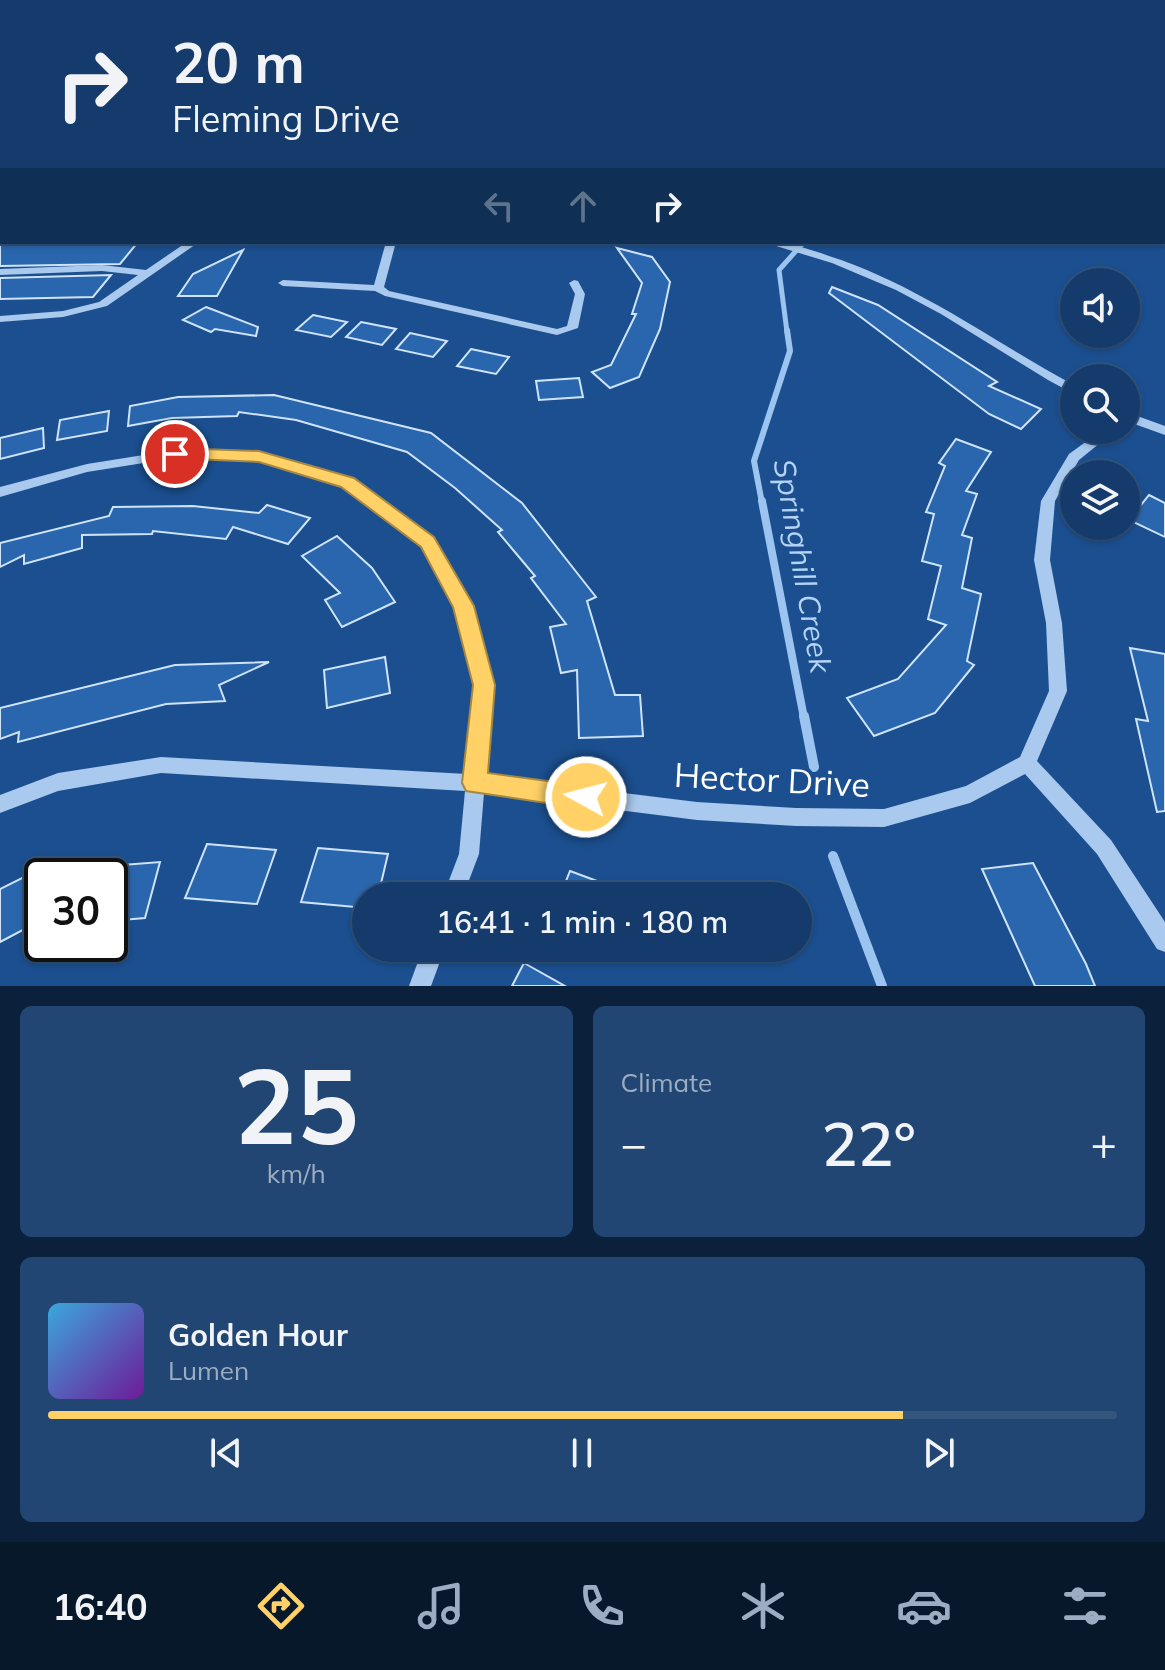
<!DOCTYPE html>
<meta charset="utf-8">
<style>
:root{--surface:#143b6b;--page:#214673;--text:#f1f3f6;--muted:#9dadc1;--line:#33557e;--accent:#ffd166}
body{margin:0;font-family:Mulish,sans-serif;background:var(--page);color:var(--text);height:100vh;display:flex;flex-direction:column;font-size:30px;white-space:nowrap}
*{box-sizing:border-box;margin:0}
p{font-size:26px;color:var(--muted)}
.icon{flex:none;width:44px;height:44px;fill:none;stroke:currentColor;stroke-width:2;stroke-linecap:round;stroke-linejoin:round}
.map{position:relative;height:986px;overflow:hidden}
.side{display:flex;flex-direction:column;gap:20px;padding:20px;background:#0b203b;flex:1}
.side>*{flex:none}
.top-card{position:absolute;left:0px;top:0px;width:1166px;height:244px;box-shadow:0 2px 6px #0004,0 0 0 2px var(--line);background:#143b6b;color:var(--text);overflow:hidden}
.controls{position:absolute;left:1060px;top:268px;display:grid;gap:16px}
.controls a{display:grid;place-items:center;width:80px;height:80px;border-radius:50%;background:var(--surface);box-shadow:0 2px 6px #0004,0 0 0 2px var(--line);font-size:40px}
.speed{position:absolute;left:24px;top:858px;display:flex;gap:16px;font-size:40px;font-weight:700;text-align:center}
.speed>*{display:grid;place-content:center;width:104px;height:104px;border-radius:50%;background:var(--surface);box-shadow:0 2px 6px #0004,0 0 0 2px var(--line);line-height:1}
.speed .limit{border:4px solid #111;border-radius:12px;background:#fff;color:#111}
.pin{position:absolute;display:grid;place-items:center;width:68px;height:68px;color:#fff;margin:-34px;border:4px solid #fff;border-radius:50%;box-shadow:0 2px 8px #0007}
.me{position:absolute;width:88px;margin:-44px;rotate:277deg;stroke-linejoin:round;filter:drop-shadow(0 0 6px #0008)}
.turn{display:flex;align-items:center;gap:28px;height:168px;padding:0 40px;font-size:36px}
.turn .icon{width:104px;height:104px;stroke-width:2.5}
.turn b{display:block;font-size:56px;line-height:68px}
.lanes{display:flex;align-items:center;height:76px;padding:0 40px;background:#0003;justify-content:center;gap:40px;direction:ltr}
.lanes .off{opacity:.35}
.big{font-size:60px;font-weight:600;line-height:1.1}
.side .widget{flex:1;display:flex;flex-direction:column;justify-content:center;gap:12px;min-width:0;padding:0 28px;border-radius:12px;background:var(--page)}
.side .dial{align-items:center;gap:0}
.dial b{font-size:104px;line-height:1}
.song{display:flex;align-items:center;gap:24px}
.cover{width:96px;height:96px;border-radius:12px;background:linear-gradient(135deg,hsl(200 70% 55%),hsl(280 70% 35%))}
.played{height:8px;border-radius:4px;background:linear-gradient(90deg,var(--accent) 80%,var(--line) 80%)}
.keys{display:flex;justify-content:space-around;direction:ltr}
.heat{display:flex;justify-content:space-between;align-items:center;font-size:44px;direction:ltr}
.side .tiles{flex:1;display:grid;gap:20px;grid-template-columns:1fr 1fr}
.widget:last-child{grid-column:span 2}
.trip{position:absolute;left:352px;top:882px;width:460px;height:80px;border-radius:40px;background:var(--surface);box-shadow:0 2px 6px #0004,0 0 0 2px var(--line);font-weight:600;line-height:80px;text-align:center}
.tabs{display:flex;height:128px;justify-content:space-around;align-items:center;background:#08182b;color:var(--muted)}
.tabs .icon{width:56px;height:56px}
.tabs .selected{color:var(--accent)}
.tabs b{font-size:36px;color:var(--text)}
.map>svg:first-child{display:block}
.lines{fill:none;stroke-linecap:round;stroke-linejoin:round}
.stream-far3{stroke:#9cc4f0;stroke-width:5}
.stream-far2{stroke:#9cc4f0;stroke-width:6}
.stream-far1{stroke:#9cc4f0;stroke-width:8}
.stream{stroke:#9cc4f0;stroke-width:10}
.building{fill:#2a66ad;stroke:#cfe3fa;stroke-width:2}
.minor{fill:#a9c9ee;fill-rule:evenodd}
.major{fill:#f0f6ff;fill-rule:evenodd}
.route{fill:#ffd166;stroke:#a68842;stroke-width:2}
.labels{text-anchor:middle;stroke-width:8;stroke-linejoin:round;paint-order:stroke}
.water-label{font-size:30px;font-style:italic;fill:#b5d3f5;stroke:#1b4f8f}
.near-street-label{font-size:34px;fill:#fff;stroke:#1b4f8f}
</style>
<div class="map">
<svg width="1165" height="986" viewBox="0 0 1165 986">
<rect width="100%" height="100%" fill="#1b4f8f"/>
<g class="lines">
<polyline class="stream-far3" points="787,332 779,270 804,242"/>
<polyline class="stream-far2" points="762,503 754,461 790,351 787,330"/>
<polyline class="stream-far1" points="762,501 804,718"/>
<g class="stream">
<polyline points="804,716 814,767"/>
<polyline points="833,856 882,986"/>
</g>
</g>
<g class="building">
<polygon points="26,242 138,242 120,264 0,266 0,245"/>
<polygon points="617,248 652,257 670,282 660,329 639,377 610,388 592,372 611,365 636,314 632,314 642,283"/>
<polygon points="243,250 217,296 178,296 193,274"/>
<polygon points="111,275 93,297 0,299 0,278"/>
<polygon points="832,287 878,305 997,382 989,386 1041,409 1021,429 989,414 829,293"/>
<polygon points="206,307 258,327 256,336 215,329 211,332 183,320"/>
<polygon points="313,315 347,322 331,337 296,330"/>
<polygon points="361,322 396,329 382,345 346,337"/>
<polygon points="410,333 447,341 433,357 396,349"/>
<polygon points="471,349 509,357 496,374 457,366"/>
<polygon points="579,378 583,397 539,400 536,381"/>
<polygon points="274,395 431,433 522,503 596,597 587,601 615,695 640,695 643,736 579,738 577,670 561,673 550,627 566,624 531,578 535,576 498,532 502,530 455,488 407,452 296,420 239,412 237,416 172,418 128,426 130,406 178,397"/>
<polygon points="109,411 107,431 57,440 60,420"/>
<polygon points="43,428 44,448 0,459 0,438"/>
<polygon points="956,439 991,452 966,491 977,494 962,535 972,538 962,588 981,594 967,661 974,665 935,713 874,736 847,698 898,679 946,625 928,619 941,566 922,561 934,514 926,512 945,466 939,463"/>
<polygon points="1149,495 1165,503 1165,537 1129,520"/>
<polygon points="267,505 310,518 288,544 233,527 226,539 153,531 152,534 82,535 82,548 24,564 24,555 0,567 0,543 109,516 113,507 193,506 259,513"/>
<polygon points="337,536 372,568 395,602 342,627 325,600 340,593 302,556"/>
<polygon points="1130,648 1165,654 1165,811 1157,812 1136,719 1148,721"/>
<polygon points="385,657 390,693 327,708 324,670"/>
<polygon points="269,662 219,685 225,701 166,704 18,742 19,732 0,739 0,708 175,665"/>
<polygon points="207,844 276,850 257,904 185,898"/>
<polygon points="318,848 388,854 378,896 366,896 366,908 301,902"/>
<polygon points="160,862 145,918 110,921 110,866"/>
<polygon points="1033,863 1086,964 1095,986 1035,986 982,869"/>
<polygon points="42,868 42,920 0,942 0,889"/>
<polygon points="570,871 632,894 632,896 560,896"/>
<polygon points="524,963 565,986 512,986"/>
</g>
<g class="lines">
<g class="minor">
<polygon points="357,0 364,0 366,2 359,2"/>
<polygon points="2,52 2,56 0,57 0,53"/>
<polygon points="0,178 2,179 2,185 0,184"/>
<rect x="1164" y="228" width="1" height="6"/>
<polygon points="187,242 199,242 107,306 63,317 0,322 0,316 63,311 99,302 138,275 102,271 0,275 0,269 102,265 146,270"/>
<polygon points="386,242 396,242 384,287 389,291 557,329 567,326 575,294 569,283 574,280 578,281 585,294 578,328 557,335 385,296 375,291 283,286 278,283 283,280 374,285"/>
<path d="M763,242C786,242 807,248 829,256C919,285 992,341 1074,385V394L1048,380L941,314L896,290L832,263Z"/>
<polygon points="1126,412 1165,426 1165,435 1126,421"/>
<polygon points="1102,430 1116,430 1079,460 1055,501 1050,560 1062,623 1067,691 1037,761 1111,840 1165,922 1165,952 1157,949 1097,854 1025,774 970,803 884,827 796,826 697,820 484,793 479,854 463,896 443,896 459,854 465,791 161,773 58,791 0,813 0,795 58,773 161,757 467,774 475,685 455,606 423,546 342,485 259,461 175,458 87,472 0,497 0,487 87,464 175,450 259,453 352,479 433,538 471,606 493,685 485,776 697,802 796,808 884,809 966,786 1020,757 1049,691 1046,623 1034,560 1041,501 1069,454"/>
<polygon points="423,948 445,948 431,986 409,986"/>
</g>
<g class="major">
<polygon points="976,0 990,0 975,2"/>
<rect x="1164" y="181" width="1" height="9"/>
</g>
</g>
<polygon class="route" points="175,448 259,451 354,478 434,537 474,606 495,685 488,773 586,786 595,789 598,797 595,805 586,809 466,791 462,783 473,685 453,607 421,547 341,487 259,462 169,458 169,450"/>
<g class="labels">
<g class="water-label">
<text transform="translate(802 566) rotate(80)" y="10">Springhill Creek</text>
</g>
<g class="near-street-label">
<text transform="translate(772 780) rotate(3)" y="12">Hector Drive</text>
</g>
</g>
</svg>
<div class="controls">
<a><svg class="icon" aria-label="sound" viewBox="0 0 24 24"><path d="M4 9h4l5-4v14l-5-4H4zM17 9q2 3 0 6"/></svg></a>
<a><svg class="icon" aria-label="search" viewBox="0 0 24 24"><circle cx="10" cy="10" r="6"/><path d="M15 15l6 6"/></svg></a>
<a><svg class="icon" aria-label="layers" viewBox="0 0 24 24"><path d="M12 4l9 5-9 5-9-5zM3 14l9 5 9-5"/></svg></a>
</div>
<div class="speed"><div class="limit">30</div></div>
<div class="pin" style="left:175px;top:454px;background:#d93025"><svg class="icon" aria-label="arrive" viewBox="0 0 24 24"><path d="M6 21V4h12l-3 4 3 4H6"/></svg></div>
<svg class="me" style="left:586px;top:797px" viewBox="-20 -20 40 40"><circle r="17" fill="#ffd166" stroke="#fff" stroke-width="3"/><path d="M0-11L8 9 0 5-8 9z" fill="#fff"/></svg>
<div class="trip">16:41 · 1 min · 180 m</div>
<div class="top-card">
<div class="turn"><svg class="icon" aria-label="right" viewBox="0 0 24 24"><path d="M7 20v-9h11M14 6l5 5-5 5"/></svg><div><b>20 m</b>Fleming Drive</div></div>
<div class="lanes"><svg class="icon off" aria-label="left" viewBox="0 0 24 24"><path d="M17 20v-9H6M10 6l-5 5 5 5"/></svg><svg class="icon off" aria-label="ahead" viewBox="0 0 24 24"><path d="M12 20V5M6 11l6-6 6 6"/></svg><svg class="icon" aria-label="right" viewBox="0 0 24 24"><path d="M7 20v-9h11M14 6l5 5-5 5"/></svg></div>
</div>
</div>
<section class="side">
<div class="tiles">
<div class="widget dial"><b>25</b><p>km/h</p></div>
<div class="widget"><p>Climate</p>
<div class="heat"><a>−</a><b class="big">22°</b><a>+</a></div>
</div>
<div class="widget">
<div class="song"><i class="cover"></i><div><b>Golden Hour</b><p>Lumen</p></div></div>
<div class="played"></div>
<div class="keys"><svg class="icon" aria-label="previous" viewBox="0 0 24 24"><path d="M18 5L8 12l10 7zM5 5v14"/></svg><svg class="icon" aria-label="pause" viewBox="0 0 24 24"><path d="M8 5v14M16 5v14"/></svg><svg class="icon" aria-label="next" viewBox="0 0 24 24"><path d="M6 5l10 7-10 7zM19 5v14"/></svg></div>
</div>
</div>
</section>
<nav class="tabs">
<b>16:40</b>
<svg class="icon selected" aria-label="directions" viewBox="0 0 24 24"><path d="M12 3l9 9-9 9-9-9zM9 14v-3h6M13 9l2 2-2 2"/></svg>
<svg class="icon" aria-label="music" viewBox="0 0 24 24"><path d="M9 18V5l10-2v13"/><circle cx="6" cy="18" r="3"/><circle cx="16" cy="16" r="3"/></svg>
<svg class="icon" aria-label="phone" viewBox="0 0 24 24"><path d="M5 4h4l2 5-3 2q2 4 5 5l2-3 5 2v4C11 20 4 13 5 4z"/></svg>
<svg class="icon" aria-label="climate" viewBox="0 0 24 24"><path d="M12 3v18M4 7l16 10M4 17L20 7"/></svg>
<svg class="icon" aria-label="car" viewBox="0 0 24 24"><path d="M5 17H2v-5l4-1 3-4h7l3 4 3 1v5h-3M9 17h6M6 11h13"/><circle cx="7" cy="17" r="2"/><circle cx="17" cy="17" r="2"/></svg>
<svg class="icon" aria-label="filters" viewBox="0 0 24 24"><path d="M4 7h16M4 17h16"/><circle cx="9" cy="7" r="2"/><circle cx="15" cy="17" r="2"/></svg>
</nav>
